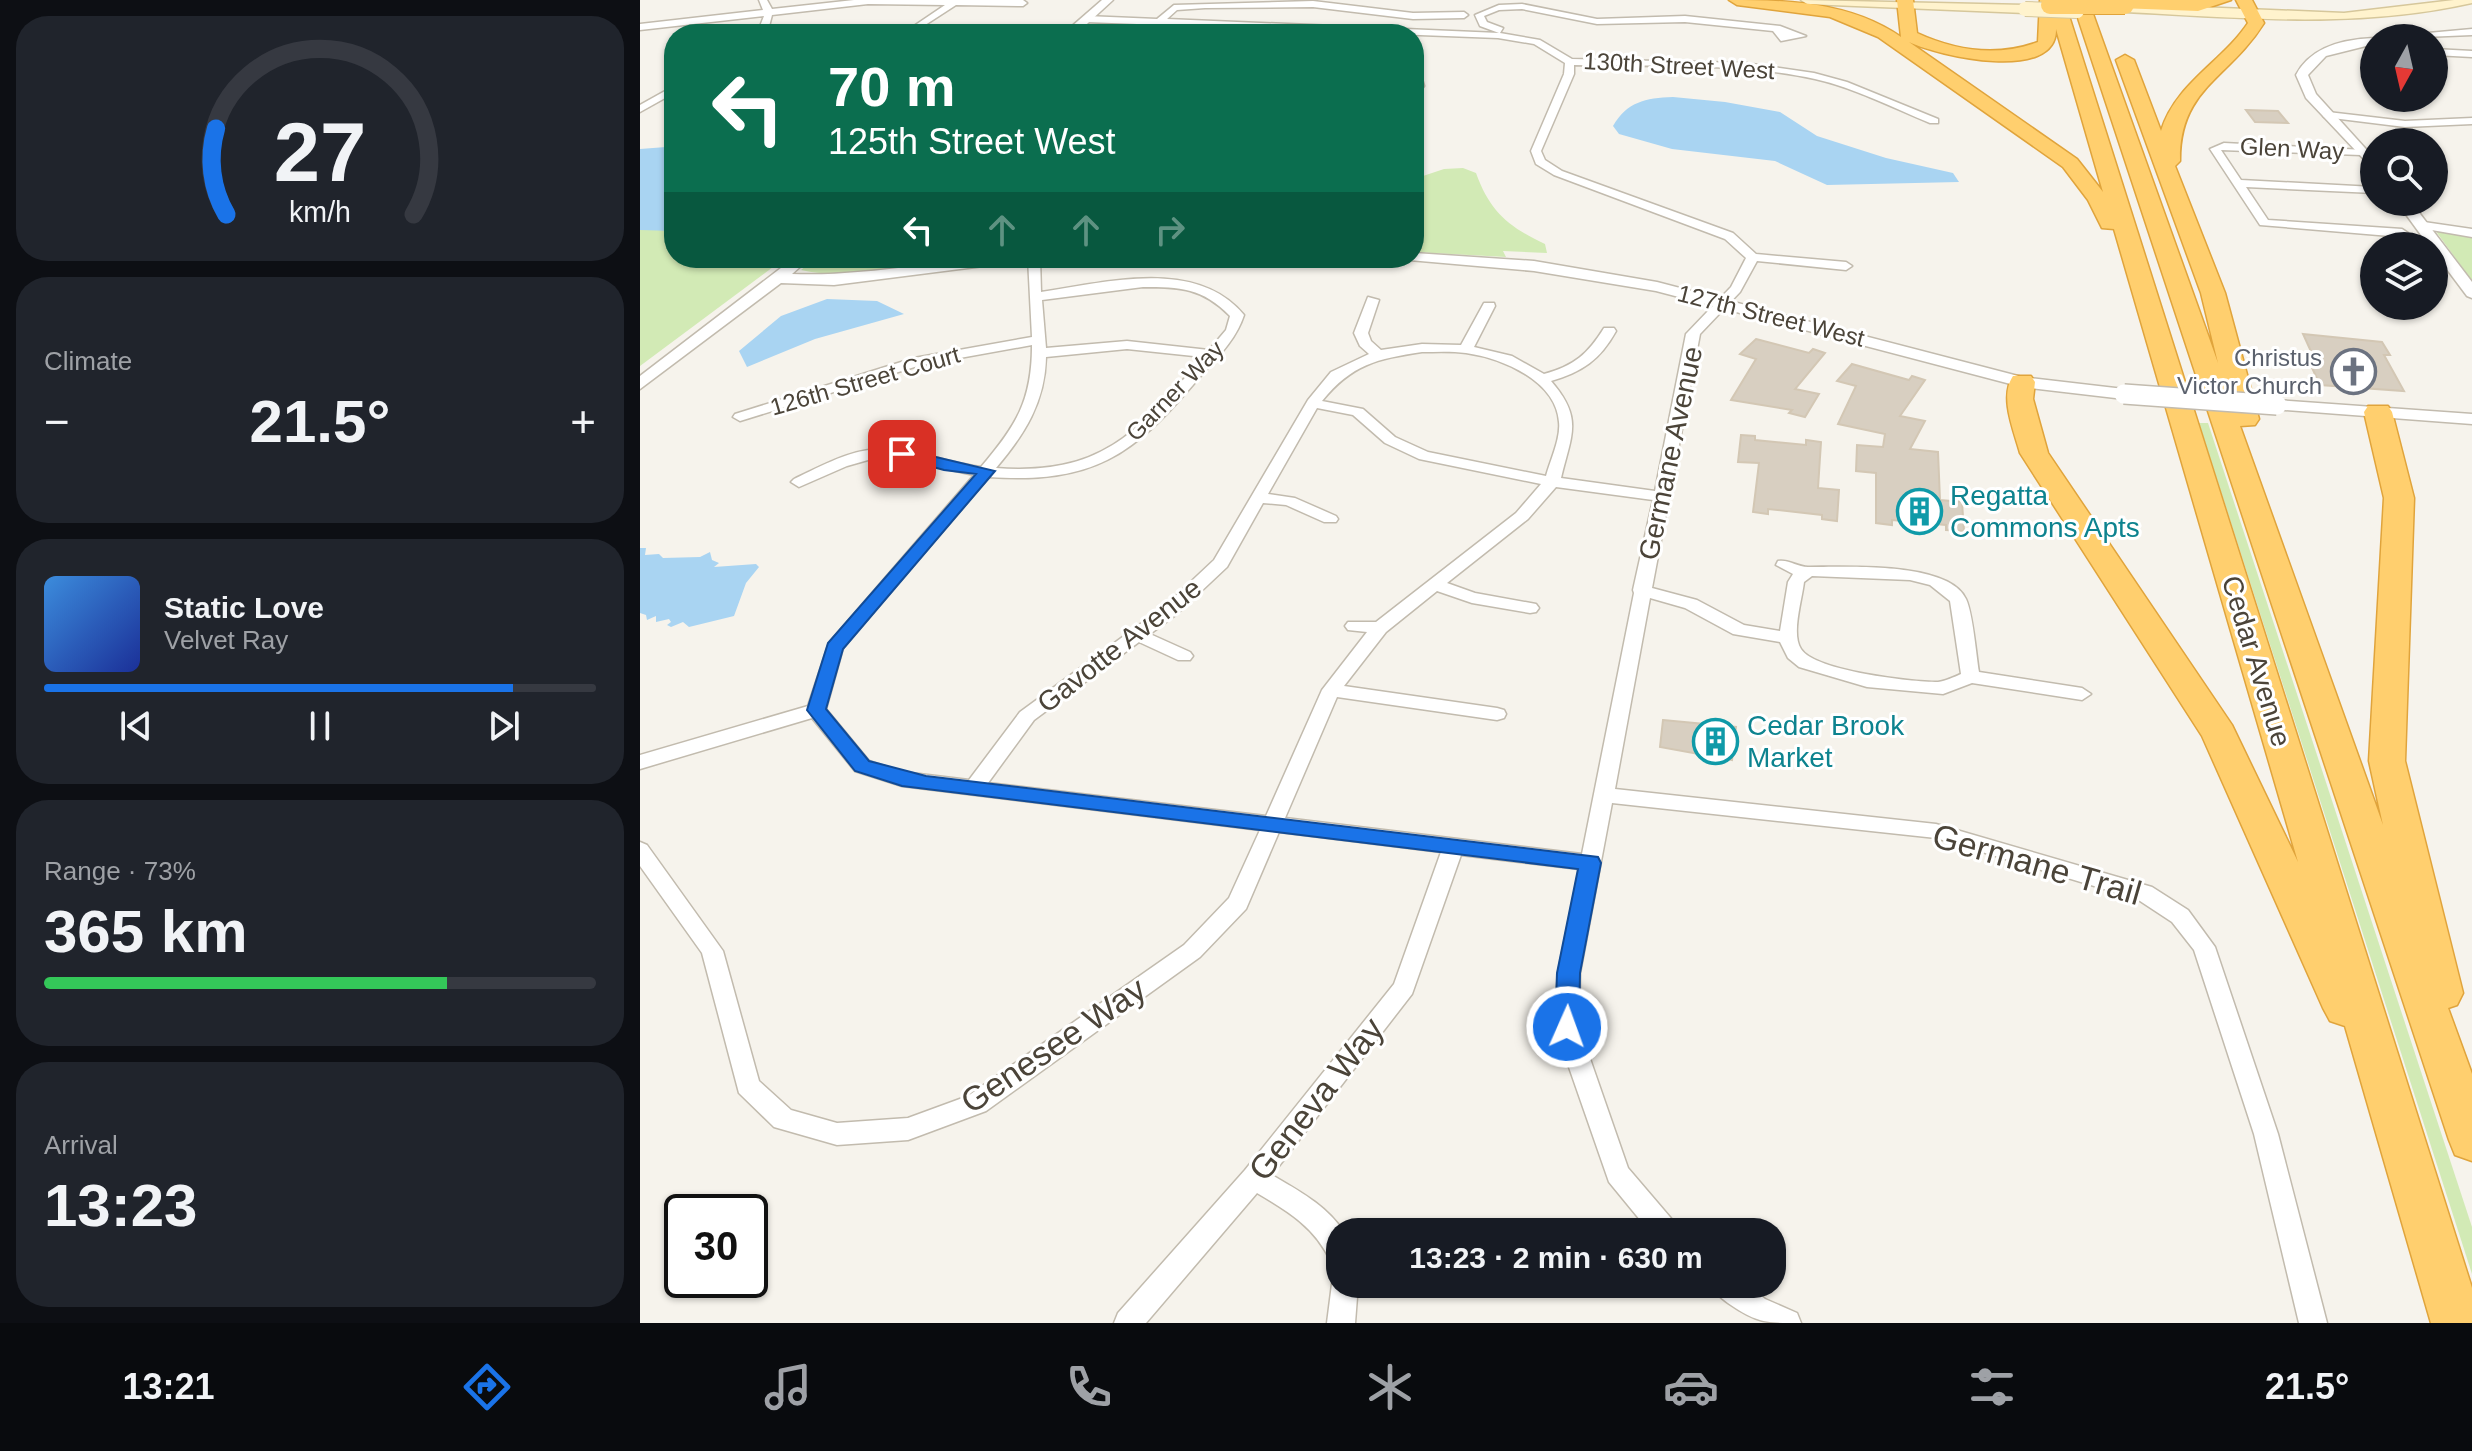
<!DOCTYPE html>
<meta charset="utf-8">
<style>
:root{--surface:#171b24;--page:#20242c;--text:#f1f3f6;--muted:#9ea1a6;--line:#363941;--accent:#1a73e8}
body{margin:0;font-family:Arial,sans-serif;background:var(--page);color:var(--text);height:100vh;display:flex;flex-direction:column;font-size:30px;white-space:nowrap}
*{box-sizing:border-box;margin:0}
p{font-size:26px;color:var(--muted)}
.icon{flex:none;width:44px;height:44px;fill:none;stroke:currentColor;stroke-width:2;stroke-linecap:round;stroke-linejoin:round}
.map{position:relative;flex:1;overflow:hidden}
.panel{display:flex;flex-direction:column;gap:16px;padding:16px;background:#0d0f14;width:640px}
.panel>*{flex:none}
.hud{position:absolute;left:24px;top:24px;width:760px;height:244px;border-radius:32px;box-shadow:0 2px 6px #0004;background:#0b6e4f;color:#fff;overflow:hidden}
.needle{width:52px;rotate:188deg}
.tools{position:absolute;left:1720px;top:24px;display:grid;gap:16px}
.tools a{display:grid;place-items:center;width:88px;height:88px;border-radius:50%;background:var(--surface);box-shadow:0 2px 6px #0004;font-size:40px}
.speed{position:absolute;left:24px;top:1194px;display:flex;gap:16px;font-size:40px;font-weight:700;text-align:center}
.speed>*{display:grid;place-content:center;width:104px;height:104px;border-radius:50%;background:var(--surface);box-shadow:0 2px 6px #0004;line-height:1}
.speed .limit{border:4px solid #111;border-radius:12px;background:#fff;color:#111}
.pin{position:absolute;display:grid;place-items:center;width:68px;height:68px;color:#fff;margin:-34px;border-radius:16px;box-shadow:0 4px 12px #0006}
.me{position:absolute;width:88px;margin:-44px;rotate:2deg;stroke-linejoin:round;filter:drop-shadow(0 0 6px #0008)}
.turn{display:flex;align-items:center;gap:28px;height:168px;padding:0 32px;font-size:36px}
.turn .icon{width:104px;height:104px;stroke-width:2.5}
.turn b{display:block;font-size:56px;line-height:68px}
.lanes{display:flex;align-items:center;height:76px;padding:0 32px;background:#0003;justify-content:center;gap:40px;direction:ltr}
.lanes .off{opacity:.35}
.big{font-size:60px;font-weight:700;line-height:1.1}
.panel .card{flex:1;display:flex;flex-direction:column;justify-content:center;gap:12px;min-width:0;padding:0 28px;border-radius:32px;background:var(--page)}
.panel .dial{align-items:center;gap:0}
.dial svg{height:208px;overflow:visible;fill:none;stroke:var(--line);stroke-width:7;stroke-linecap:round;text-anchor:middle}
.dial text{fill:var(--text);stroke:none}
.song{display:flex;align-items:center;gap:24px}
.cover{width:96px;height:96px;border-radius:12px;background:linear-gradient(135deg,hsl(210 70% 55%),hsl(230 70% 35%))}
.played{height:8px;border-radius:4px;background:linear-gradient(90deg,var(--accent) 85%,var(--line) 85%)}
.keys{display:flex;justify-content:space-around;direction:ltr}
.heat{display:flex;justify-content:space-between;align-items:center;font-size:44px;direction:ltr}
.charge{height:12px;border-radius:6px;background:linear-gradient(90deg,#34c759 73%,var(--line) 0)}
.trip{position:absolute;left:686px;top:1218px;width:460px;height:80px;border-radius:32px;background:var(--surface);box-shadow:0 2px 6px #0004;font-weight:700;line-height:80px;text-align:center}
.tab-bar{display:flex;height:128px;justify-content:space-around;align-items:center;background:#090b0e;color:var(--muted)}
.tab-bar .icon{width:56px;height:56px}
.tab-bar .on{color:var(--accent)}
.tab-bar b{font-size:36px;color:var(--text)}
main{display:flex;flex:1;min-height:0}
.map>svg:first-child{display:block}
.green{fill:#d2eab5}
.water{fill:#a9d4f2}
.building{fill:#d8cfc1;stroke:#d3c7b4;stroke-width:2}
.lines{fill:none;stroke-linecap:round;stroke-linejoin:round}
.minor-casing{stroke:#c2bbae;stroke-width:3}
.tertiary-casing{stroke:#c2bbae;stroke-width:3}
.secondary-casing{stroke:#d6c79b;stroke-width:3}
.motorway-casing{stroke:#e0a43c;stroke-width:3}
.minor{fill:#fff;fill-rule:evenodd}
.tertiary{fill:#fff;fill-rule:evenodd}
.secondary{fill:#fff3cd;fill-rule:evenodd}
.motorway{fill:#ffcf6e;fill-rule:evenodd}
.tertiary-bridge-casing{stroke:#c2bbae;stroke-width:22;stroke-linecap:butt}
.secondary-bridge-casing{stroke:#d6c79b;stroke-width:16;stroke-linecap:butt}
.motorway-bridge-casing{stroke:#e0a43c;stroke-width:20;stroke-linecap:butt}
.tertiary-bridge{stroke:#fff;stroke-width:19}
.secondary-bridge{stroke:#fff3cd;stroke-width:14}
.motorway-bridge{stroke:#ffcf6e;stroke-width:18}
.route{fill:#1a73e8;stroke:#114b97;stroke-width:2}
.labels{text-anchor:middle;stroke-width:6;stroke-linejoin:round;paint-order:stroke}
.far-street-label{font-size:24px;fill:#4b4439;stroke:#fff}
.far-worship-label{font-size:24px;fill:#5b616d;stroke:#fff;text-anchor:end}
.street-label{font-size:28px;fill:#4b4439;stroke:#fff}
.culture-label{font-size:28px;fill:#0d838f;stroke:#fff;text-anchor:start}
.near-street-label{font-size:34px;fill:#4b4439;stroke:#fff}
</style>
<main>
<section class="panel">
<div class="card dial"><svg viewBox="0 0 100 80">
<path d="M14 69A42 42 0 1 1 86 69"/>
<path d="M14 69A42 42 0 0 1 10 36" stroke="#1a73e8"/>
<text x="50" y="56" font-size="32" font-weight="700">27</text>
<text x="50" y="72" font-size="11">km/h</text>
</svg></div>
<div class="card"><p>Climate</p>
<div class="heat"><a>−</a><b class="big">21.5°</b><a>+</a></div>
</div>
<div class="card">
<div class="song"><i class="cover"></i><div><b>Static Love</b><p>Velvet Ray</p></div></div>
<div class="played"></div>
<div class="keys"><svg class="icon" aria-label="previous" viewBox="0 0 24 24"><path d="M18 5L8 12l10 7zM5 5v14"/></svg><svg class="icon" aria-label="pause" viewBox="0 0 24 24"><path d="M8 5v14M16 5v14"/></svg><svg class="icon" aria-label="next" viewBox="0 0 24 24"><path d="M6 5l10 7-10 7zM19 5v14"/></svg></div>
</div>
<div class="card"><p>Range · 73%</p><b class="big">365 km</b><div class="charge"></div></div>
<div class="card"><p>Arrival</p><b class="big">13:23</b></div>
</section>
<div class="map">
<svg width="1832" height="1323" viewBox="0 0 1832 1323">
<rect width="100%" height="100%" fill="#f6f3ec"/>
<g class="green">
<path d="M823,168L836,173C850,212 869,227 905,244L907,253L863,251L866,257L774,252V179L804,169Z"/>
<polygon points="0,189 34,191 34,258 145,258 0,366"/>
<polygon points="1795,230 1832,236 1832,281"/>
<path d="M176,258H328C280,264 208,282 161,270Z"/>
<polygon points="1559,423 1568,423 1832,1227 1832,1274"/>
</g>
<g class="water">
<path d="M1033,97L1085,102L1140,112L1177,136L1246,158L1313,173L1319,182L1187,185L1135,161L1032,149L979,134L973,126C987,102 1005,98 1033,97Z"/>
<polygon points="26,147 34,157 34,231 0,230 0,149"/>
<polygon points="187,299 237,301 264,314 175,339 107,367 99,351 141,316"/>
<polygon points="0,548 6,548 5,555 19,554 23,558 60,557 70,552 72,560 79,563 74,567 116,564 119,567 106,583 94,616 49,627 43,622 31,627 27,625 31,622 29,619 16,622 16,616 7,620 6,615 0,613"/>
</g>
<g class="building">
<polygon points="1606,110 1638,111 1648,123 1615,122"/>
<polygon points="1663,334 1742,342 1750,355 1744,355 1764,391 1680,385 1667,357 1674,358"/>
<polygon points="1116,339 1169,353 1173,349 1185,353 1155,389 1179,394 1165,417 1149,413 1152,410 1091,400 1116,359 1100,354"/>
<polygon points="1212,364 1269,380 1272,376 1285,380 1260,416 1285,421 1270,449 1298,452 1300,500 1322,502 1324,531 1306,530 1306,525 1252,520 1252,525 1236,523 1236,473 1216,471 1217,445 1243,447 1245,434 1198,424 1216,386 1197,381"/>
<polygon points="1101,435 1115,436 1115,440 1166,445 1166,440 1181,442 1178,488 1199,490 1197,521 1182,519 1182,515 1128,509 1128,514 1113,512 1119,463 1098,462"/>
<polygon points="1023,720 1096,727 1092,760 1020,747"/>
</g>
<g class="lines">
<defs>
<g id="minor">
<polygon points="119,0 127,0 132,9 214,0 383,0 387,3 383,6 316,5 279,29 288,34 272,34 271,28 305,5 228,4 132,15 127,34 117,34 124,16 0,30 0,24 123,10"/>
<path d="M673,1L773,13L824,12L828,15L824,18L773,19L673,7L565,8L537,10L527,19L859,33L840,26L835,15L859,5L882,4L957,19L1045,16L1140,26L1166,36L1141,41L1133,31L1045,22L957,24L882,9L859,10L844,16L847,22L863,28L860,33L900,40L932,59L1105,63L1174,73L1207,82L1298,119V123H1290C1253,108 1215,88 1175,79C1097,62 1014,67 934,65V74L901,151L905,160L922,171L1093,233L1116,254L1206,262L1212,266L1206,270L1117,261L1100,292L1060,334L1012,588L1057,600L1104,625L1140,631L1148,582L1153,574L1136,565L1138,561C1149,559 1157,567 1168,567C1204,567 1309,561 1326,599C1333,614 1336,654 1339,672L1442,688L1451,694L1442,700L1332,683L1303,694L1227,687L1159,667L1148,658L1140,642L1093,634L1045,608L1010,598L975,789L1296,824L1512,887L1548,910L1575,947L1638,1134L1687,1323H1659L1614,1134L1554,950L1532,922L1497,899L1296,838L972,803L940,973L939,1027L988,1168L1035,1223L1039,1232H1010L969,1182L915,1027L918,973L939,869L821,855L772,994L632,1175C659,1191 686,1205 704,1232H700V1266L691,1262C676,1228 648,1211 617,1193L506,1323H474L478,1313L605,1170L754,984L801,852L639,832L606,909L560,957L346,1111L268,1140L197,1145L134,1127L99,1093L62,953L0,866V842L7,845L83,951L119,1081L151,1110L197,1123L268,1118L328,1096L544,945L589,898L620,830L262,786L215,771L172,718L0,769V755L168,706L189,643L334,475L261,459L235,458L207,466L159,487L151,482L154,479C184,465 214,447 249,449C278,450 310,463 341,467C376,426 392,401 392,345L281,365L100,421L93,417L95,414L274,358L392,337L388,258H400L401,292C465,283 556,257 604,315C596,340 576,359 558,379C493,456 453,484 349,477L203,648L186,709L229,761L263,772L329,780L380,712L525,606L574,560L668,400L691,372L729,354L720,346L714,333L728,297L739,300L728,333L731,341L741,350L782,344L821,345L844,303H854L855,306L834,347L872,356L904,374C934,366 948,354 964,328H974L976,331C960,360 942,372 911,381C944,419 931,435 921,478L1015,491L1046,334L1091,287L1106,258L1085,239L914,175L896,164L891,151L924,74L925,63L894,44L858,38L446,22L442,19L446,16L517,19L534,5ZM503,287C540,287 563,288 590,316L586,330L569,350L487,341L406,348L402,300ZM487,349L563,357C498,432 462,476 356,468C385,434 405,402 406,357ZM782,352C796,352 811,351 826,353C861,358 916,380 919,422C921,438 910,461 906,476L788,452L755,437L723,409L682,401C712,364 737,359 782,352ZM677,408L713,415L745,443L779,459L901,484L876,513L736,622H708L705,626L708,630L727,632L682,690L626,816L348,783L394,720L499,642L538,660H550L553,656L550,652L510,634L537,614L587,567L623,503L646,505L684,522H696L698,519L696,516L655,498L628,494ZM916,487L1013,500L993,590L994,593L942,854L645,818L697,697L857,720L864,718L866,714L864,710L857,708L704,686L746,632L797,591L832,603L890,613L896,612L899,608L896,604L835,593L807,583L888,519ZM1172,576L1270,580L1290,585L1310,601L1321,674C1314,677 1306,681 1298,682C1271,682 1175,671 1161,649C1151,634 1162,600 1164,582Z"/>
<polygon points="340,31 349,32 351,34 335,34"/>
<polygon points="1794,49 1832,51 1832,57 1794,55"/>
<polygon points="774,66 779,69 784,86 774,98"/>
<polygon points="34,86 34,93 0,112 0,105"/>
<polygon points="1688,112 1765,121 1832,118 1832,124 1765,127 1684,117 1683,115"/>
<polygon points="1584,143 1725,150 1726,152 1721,155 1581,150 1601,180 1734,187 1734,193 1606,187 1628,220 1762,229 1768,233 1762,237 1620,225 1570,149"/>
<polygon points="1784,222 1832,229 1832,237 1780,228 1778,226"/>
<polygon points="700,1273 700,1284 718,1284 715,1323 687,1323 692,1284 695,1275"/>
<path d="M1072,1284H1106L1125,1299L1157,1313L1161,1323C1125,1323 1117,1323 1088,1303C1080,1297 1075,1293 1072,1284Z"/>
</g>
<g id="tertiary">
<polygon points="462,0 473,0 436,34 423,34"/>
<polygon points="1832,29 1832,35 1760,38 1766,35"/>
<path d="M1735,38L1734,44L1686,56L1668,75L1676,94L1734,158V170L1666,98L1656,75C1671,46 1705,39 1735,38Z"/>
<polygon points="1757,202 1771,202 1832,282 1832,298 1827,296 1794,252 1794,246 1789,246"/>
<polygon points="774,253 894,261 1017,282 1382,377 1484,389 1493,394 1484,399 1382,387 1016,291 894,271 769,260 774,258"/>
<path d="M154,258H170L152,274C229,277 305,258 382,258L375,262L194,285L141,283L0,389V376Z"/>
<polygon points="1637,400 1832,414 1832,424 1631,409 1631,401"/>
</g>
<g id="secondary">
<polygon points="1161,0 1385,5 1391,9 1385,13 1167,4"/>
<path d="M1814,0H1832V3C1717,29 1602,18 1486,12L1480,8L1486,4L1704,13Z"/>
</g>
<g id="motorway">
<path d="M1089,0C1148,0 1211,2 1261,37L1257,0H1273L1277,33C1316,51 1357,57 1398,42L1400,0H1424L1832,1288V1323H1791L1705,1026L1690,1021L1683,1008L1562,736L1380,453C1374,431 1359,397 1373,376H1391L1395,382L1393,399L1408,453L1592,725L1658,862L1474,229L1462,228L1448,200L1423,167L1238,37L1190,17L1097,5ZM1416,29L1463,192L1437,159L1269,42C1298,56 1417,83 1416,29Z"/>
<path d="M1432,0H1448L1578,363L1561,293L1476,60L1485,55L1494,60L1521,131C1535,84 1582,62 1608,23L1596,0H1612L1624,23C1589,79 1539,88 1540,161L1535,166L1585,293L1619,419L1615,425L1600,426L1743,825L1729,761L1744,498L1724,412L1728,406H1748L1752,412L1774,498L1765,761L1823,993L1817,1005L1808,1008L1832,1074V1161L1815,1155L1809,1140Z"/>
<polygon points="1485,0 1591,0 1558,11 1479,8 1477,5"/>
</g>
</defs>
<use href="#minor" class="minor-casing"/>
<use href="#tertiary" class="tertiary-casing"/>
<use href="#secondary" class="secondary-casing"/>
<use href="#motorway" class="motorway-casing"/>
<use href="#minor" class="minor"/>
<use href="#tertiary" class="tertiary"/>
<use href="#secondary" class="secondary"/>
<use href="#motorway" class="motorway"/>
<defs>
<polyline id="tertiary-bridge" points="1484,394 1637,405"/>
<polyline id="secondary-bridge" points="1385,9 1437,11"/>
<polyline id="motorway-bridge" points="1410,5 1485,5"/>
</defs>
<use href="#tertiary-bridge" class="tertiary-bridge-casing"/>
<use href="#secondary-bridge" class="secondary-bridge-casing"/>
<use href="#motorway-bridge" class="motorway-bridge-casing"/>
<use href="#tertiary-bridge" class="tertiary-bridge"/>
<use href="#secondary-bridge" class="secondary-bridge"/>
<use href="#motorway-bridge" class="motorway-bridge"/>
</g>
<polygon class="route" points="262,449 355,471 203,649 186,709 229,761 286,776 958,857 961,863 940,973 939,1027 935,1033 927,1036 918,1033 915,1027 917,973 938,869 262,786 215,771 167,710 188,643 336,474 304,470 256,457 256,451"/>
<defs>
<symbol id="church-ring" viewBox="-11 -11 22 22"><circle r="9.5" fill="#fff" stroke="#6b7280" stroke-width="1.5"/><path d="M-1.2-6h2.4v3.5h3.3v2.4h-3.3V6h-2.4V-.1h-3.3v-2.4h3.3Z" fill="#6b7280"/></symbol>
<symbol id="building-ring" viewBox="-11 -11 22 22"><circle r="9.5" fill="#fff" stroke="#0f9aa8" stroke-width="1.5"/><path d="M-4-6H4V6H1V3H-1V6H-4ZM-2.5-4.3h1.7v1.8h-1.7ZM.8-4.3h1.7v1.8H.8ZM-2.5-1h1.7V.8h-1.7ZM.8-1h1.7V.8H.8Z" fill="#0f9aa8"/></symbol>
</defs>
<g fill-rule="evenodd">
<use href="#church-ring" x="1688" y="346" width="51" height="51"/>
<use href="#building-ring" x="1254" y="486" width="51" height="51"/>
<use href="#building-ring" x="1050" y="716" width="51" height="51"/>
</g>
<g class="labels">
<g class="far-street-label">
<text transform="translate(1039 66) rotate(3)" y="8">130th Street West</text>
<text transform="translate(1652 149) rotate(3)" y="8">Glen Way</text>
<text transform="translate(1131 316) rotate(14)" y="8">127th Street West</text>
<text transform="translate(225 381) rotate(-16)" y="8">126th Street Court</text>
<text transform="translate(535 391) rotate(-46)" y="8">Garner Way</text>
</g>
<g class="far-worship-label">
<text x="1682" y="366">Christus<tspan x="1682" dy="28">Victor Church</tspan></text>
</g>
<g class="street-label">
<text transform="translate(1030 453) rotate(-78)" y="10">Germane Avenue</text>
<text transform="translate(479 645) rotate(-38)" y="10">Gavotte Avenue</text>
<text transform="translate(1617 661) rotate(73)" y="10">Cedar Avenue</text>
</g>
<g class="culture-label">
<text x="1310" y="505">Regatta<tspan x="1310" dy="32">Commons Apts</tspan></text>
<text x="1107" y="735">Cedar Brook<tspan x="1107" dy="32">Market</tspan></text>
</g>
<g class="near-street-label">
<text transform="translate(1397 864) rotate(16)" y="12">Germane Trail</text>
<text transform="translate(413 1045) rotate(-34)" y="12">Genesee Way</text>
<text transform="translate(676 1099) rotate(-52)" y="12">Geneva Way</text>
</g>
</g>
</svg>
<div class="tools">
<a><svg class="needle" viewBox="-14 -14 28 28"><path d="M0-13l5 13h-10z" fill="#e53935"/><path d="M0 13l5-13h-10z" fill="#9ea1a6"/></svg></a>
<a><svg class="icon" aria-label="search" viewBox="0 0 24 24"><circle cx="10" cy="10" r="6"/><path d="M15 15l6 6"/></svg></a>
<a><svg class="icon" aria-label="layers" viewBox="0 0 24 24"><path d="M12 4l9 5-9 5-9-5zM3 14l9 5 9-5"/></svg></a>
</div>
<div class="speed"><div class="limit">30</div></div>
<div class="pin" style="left:262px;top:454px;background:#d93025"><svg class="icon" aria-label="arrive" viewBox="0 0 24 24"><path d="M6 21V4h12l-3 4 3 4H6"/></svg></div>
<svg class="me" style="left:927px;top:1027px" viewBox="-20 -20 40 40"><circle r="17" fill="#1a73e8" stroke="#fff" stroke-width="3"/><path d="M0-11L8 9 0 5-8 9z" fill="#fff"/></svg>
<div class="trip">13:23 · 2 min · 630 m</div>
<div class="hud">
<div class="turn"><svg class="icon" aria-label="left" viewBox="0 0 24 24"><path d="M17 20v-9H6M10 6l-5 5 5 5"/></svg><div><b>70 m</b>125th Street West</div></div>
<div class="lanes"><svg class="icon" aria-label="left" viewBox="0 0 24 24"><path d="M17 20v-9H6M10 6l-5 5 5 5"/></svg><svg class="icon off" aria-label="ahead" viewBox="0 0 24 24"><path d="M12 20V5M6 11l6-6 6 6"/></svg><svg class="icon off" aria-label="ahead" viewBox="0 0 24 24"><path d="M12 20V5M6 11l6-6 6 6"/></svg><svg class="icon off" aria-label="right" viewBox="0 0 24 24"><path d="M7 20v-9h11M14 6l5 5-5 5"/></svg></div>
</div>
</div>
</main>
<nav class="tab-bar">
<b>13:21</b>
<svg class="icon on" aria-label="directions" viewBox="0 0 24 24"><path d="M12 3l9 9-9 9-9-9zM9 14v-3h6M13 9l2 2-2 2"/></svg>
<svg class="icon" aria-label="music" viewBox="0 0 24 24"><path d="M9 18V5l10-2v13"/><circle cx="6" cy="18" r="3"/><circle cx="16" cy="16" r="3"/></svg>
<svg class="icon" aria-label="phone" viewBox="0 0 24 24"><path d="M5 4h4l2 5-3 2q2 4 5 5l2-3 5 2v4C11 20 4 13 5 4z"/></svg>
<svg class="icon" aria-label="climate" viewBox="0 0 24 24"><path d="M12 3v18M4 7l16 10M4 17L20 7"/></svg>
<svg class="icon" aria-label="car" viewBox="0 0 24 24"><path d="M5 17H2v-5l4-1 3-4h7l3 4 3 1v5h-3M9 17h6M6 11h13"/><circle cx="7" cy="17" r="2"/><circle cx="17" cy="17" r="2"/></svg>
<svg class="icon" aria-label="filters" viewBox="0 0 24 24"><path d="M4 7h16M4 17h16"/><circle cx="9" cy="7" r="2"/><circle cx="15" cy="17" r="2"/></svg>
<b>21.5°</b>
</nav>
